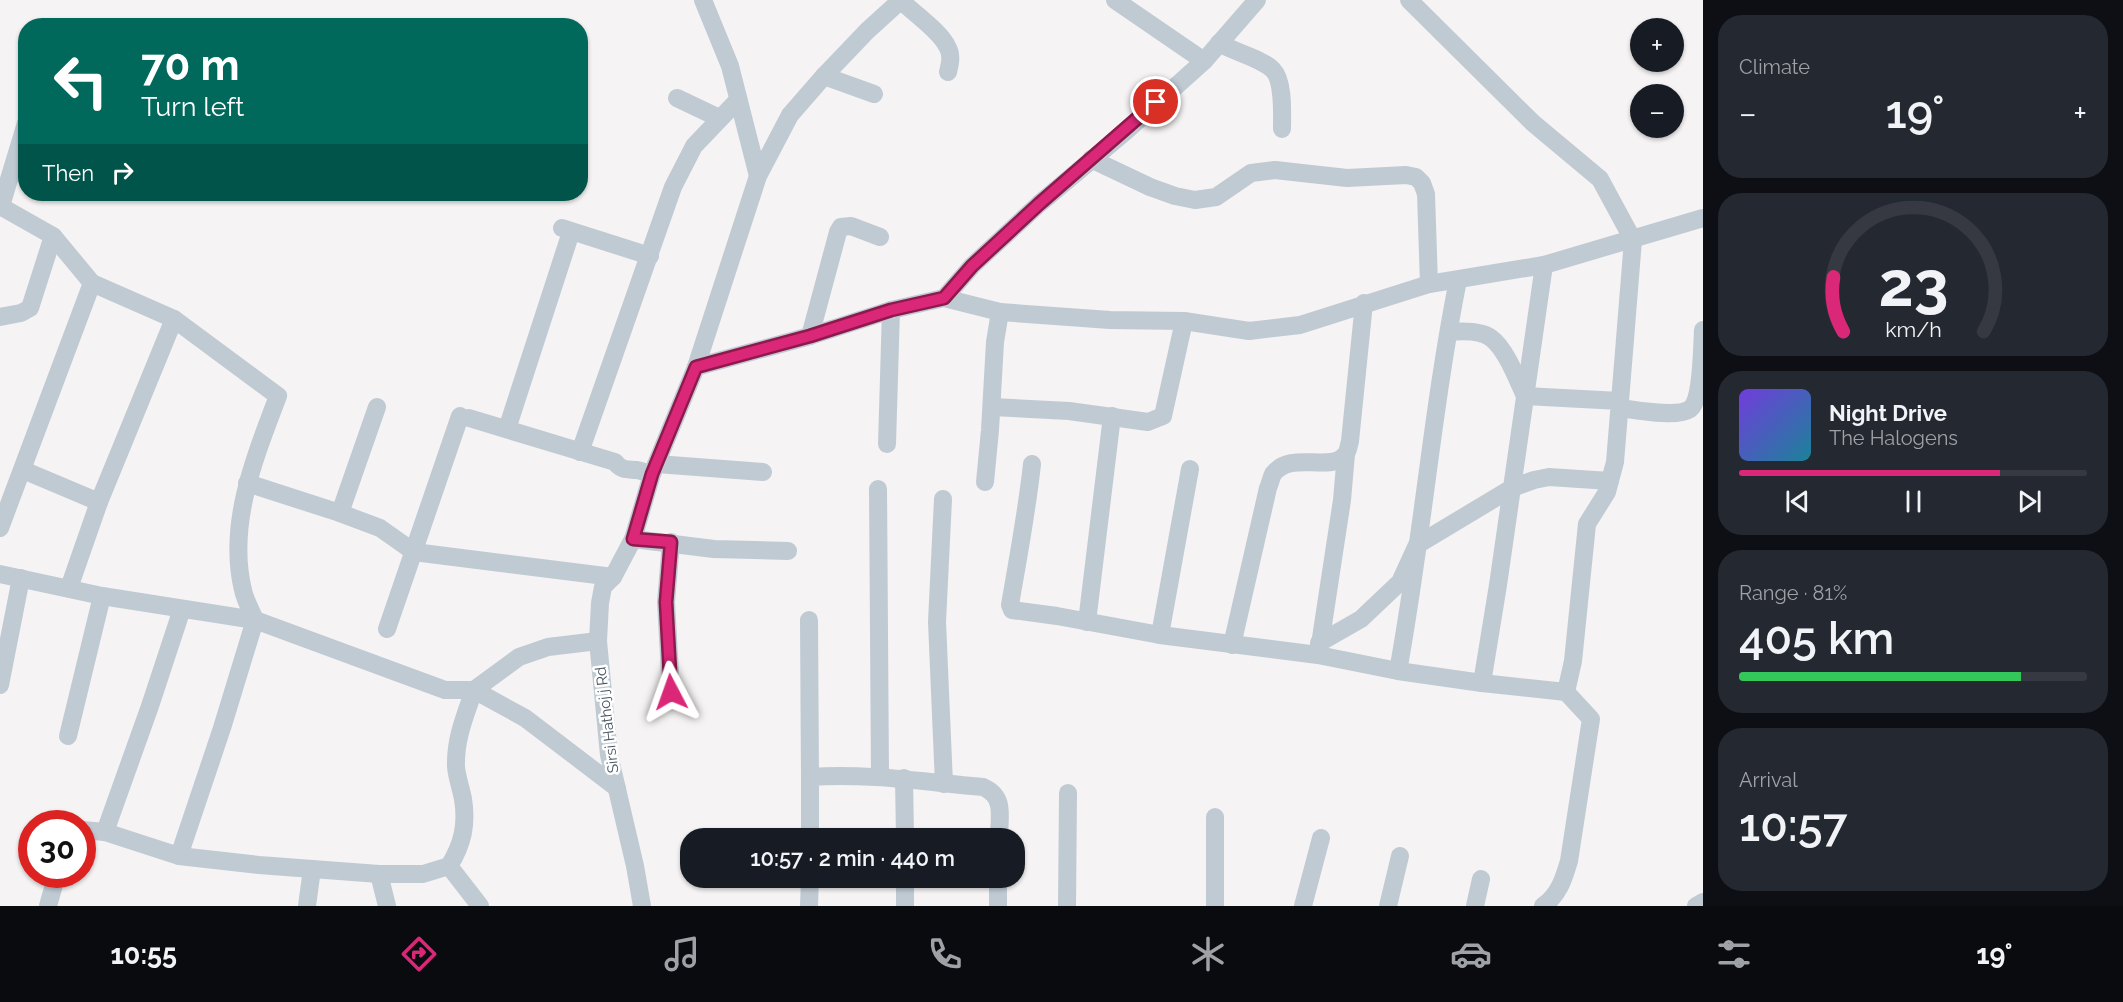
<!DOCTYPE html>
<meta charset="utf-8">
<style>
:root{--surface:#171b24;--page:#242831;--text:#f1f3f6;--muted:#9ea1a6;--line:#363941;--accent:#db2777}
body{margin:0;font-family:Raleway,sans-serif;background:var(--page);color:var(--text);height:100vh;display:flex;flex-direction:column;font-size:22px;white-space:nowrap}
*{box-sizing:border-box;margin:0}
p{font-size:20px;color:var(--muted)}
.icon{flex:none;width:33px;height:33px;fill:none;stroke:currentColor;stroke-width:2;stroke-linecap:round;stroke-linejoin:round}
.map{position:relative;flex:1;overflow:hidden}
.side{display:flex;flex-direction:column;gap:15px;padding:15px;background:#0d0f14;width:420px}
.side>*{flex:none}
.hud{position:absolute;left:18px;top:18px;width:570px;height:183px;border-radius:24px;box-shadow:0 2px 4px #0004;background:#00695c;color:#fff;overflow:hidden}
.controls{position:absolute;left:1630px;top:18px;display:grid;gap:12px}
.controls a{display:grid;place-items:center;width:54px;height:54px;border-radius:50%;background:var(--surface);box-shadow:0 2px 4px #0004;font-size:30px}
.speed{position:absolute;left:18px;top:810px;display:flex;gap:12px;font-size:30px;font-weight:700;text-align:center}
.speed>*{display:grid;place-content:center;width:78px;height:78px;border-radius:50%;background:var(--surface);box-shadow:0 2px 4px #0004;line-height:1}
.speed .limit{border:9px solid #d22;background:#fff;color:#111}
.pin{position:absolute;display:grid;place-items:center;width:51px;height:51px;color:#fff;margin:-26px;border:3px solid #fff;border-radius:50%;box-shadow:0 2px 6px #0007}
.me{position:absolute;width:66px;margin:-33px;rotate:356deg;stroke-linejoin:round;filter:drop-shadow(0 0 4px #0008)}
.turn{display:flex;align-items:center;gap:21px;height:126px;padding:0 24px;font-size:27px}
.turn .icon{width:78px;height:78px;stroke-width:2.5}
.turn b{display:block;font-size:42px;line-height:51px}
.then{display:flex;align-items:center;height:57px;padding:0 24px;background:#0003;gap:12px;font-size:22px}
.big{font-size:45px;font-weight:600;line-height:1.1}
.side .widget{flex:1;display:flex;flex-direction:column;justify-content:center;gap:9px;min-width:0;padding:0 21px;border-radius:24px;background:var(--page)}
.side .dial{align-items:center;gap:0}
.dial svg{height:156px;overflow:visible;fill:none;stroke:var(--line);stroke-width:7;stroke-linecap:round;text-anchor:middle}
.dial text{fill:var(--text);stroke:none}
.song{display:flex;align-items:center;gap:18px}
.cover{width:72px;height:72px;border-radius:9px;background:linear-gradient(135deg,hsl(260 70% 55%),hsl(190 70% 35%))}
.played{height:6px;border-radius:3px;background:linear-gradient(90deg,var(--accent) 75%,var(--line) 75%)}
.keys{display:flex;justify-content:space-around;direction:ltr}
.heat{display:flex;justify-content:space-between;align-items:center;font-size:33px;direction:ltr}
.charge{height:9px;border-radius:4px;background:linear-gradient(90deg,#34c759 81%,var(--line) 0)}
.trip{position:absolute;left:680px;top:828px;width:345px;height:60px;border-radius:24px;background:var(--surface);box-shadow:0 2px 4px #0004;font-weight:600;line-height:60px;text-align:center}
.dock{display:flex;height:96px;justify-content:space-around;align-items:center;background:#090b0e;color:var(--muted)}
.dock .icon{width:42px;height:42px}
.dock .active{color:var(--accent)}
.dock b{font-size:27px;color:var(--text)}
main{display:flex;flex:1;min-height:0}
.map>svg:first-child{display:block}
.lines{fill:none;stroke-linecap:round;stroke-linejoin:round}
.minor{stroke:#c0cad3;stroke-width:18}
.route-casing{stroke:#8e194d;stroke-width:15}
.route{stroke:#db2777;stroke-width:10}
.labels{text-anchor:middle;stroke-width:5;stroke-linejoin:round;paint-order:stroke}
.street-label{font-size:15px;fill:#485662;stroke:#fff}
</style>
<main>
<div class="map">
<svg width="1703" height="906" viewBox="0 0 1703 906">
<rect width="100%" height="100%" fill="#f5f3f3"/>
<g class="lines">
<g class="minor">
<polyline points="703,0 730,66 758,176"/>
<path d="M900,0C914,13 941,32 948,48C952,56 950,64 948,72"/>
<polyline points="1115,0 1204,61"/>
<polyline points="1409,0 1533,123 1600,179 1633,240 1620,401"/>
<path d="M1219,43C1234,52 1263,59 1273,70C1284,81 1282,114 1282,129"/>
<polyline points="824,76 874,94"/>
<polyline points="677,98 719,118"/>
<polyline points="1091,159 1150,187 1175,196 1195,200 1216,197 1251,173 1275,170 1347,178 1406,175 1416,177 1422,183 1426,194 1429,284"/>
<path d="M0,206L53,236L92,283L174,319L278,396C255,457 227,524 243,590C245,600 251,610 255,620"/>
<polyline points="1,206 26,123"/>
<polyline points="562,228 650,256"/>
<polyline points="944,298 972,266 1039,204 1126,131 1204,61 1257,0"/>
<polyline points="0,317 21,313 30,308 53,236"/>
<path d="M1449,332C1461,331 1481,330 1491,338C1506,349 1517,379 1525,396L1620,401L1615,462L1607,492L1587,524L1573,661L1566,692"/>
<polyline points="810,336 838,232 841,227 851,226 880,237"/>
<polyline points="696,367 810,336 891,310 944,298 1000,312 1110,320 1184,321 1249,331 1300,325 1429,284 1544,265 1703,218"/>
<polyline points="992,407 1069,411 1148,422 1163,416 1184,321"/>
<path d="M1620,408C1636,410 1677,418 1690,409C1702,400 1702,346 1703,330"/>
<path d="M469,418L615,462C622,471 627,469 637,470C642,471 647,473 652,474"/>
<polyline points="507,429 571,232"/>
<polyline points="887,444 891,310"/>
<polyline points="580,452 673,187 694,146 738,100"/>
<polyline points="657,464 763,472"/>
<path d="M1032,464C1027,511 1018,558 1010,605L1012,610L1057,616L1160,635L1318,655L1398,671L1482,683L1566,692L1591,719L1569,861C1564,878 1559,895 1543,906"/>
<polyline points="23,470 99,502"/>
<polyline points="985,482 990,430 995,342 1000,312"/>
<polyline points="247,483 340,513 380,528 414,552 613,577"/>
<polyline points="878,489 880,776"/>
<polyline points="943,499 937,622 944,784"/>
<polyline points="340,513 377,407"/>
<polyline points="0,528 92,283"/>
<polyline points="633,539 714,549 788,551"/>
<polyline points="0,574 102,596 255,620"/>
<polyline points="69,588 99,502 174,319"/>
<polyline points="809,620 810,777"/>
<polyline points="1087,622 1112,416"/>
<polyline points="387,629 460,416"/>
<polyline points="1160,635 1190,469"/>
<polyline points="1319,643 1361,619 1400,582 1417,545 1512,488 1534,480 1549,477 1610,481"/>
<path d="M1232,645L1268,488C1270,484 1271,478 1273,474C1291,450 1330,473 1345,455C1348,452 1349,445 1350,441L1364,303"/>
<polyline points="1319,651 1342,500 1346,454"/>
<path d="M1398,671C1422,541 1432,410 1458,280"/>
<polyline points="1482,683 1498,585 1544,265"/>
<polyline points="0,685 21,578"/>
<polyline points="671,692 666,602 671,542"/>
<polyline points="68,736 102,596"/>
<polyline points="904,778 905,838"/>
<polyline points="1215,817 1215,906"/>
<polyline points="82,830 105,832 179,856"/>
<polyline points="105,832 150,706 182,609"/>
<path d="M810,838V777C869,773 925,782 983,787C1006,797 999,817 999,838"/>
<polyline points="449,866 480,906"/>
<polyline points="379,874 259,865 179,856 222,728 255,620 445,690 474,690 519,657 548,647 598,641"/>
<polyline points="905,878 905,906"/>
<polyline points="48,906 57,874"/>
<polyline points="307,906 312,869"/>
<path d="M387,906L379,874H423L449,866C463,844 467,824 463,799C461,788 457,778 456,767C455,739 465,716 474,690L525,718L617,788"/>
<polyline points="642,906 635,866 609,755 598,641 600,603 603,587 613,577 633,539 652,474 696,367 758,176 790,115 824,76 867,31 901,0"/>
<polyline points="809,906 810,878"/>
<polyline points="998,906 998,878"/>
<polyline points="1067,906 1068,793"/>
<polyline points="1303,906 1321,838"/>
<polyline points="1388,906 1400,856"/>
<polyline points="1475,906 1481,879"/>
<polyline points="1696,906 1703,902"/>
</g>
</g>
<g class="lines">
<defs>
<polyline id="route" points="671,692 666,602 671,542 633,539 652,474 696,367 810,336 891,310 944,298 972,266 1039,204 1156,102"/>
</defs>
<use href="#route" class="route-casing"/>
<use href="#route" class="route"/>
</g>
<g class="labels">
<g class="street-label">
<text transform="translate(607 720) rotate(-97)" y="5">Sirsi Hathoj j Rd</text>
</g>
</g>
</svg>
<div class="controls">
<a>+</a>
<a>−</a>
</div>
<div class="speed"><div class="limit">30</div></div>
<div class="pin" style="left:1156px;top:102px;background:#d93025"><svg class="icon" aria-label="arrive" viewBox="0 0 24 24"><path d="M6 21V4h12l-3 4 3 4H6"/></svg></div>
<svg class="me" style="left:671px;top:692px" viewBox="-20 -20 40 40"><path d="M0-17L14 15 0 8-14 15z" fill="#db2777" stroke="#fff" stroke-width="4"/></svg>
<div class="trip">10:57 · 2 min · 440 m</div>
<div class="hud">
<div class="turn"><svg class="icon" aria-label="left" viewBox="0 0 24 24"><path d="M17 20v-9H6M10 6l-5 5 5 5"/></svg><div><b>70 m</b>Turn left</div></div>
<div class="then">Then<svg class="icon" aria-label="right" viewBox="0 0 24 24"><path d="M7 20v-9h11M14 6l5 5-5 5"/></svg></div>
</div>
</div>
<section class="side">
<div class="widget"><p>Climate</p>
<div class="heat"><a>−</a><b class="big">19°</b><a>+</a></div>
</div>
<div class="widget dial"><svg viewBox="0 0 100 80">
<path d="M14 69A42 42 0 1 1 86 69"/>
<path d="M14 69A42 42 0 0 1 9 41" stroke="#db2777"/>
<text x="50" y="56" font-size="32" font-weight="700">23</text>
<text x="50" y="72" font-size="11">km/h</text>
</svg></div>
<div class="widget">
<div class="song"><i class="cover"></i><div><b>Night Drive</b><p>The Halogens</p></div></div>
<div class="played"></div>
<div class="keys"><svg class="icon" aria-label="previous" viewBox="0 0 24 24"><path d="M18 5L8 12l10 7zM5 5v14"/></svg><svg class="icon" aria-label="pause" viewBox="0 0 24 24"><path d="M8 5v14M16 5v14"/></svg><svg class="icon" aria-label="next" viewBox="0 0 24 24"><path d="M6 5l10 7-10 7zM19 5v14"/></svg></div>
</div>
<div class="widget"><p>Range · 81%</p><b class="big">405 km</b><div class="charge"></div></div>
<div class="widget"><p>Arrival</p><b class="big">10:57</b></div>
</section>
</main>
<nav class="dock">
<b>10:55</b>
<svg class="icon active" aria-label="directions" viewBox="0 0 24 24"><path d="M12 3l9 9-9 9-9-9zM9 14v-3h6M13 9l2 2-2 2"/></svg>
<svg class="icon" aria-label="music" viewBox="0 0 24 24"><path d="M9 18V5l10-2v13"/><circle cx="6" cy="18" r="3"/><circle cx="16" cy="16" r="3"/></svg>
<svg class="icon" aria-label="phone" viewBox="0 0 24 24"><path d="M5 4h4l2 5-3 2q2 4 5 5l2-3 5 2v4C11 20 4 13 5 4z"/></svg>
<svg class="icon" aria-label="climate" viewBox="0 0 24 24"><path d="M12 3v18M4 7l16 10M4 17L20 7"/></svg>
<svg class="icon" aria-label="car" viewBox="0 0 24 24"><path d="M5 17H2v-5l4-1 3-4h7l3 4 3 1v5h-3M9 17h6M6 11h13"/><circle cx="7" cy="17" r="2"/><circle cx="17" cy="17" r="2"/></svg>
<svg class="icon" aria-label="filters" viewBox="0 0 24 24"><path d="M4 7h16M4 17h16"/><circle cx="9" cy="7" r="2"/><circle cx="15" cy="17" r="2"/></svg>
<b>19°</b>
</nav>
